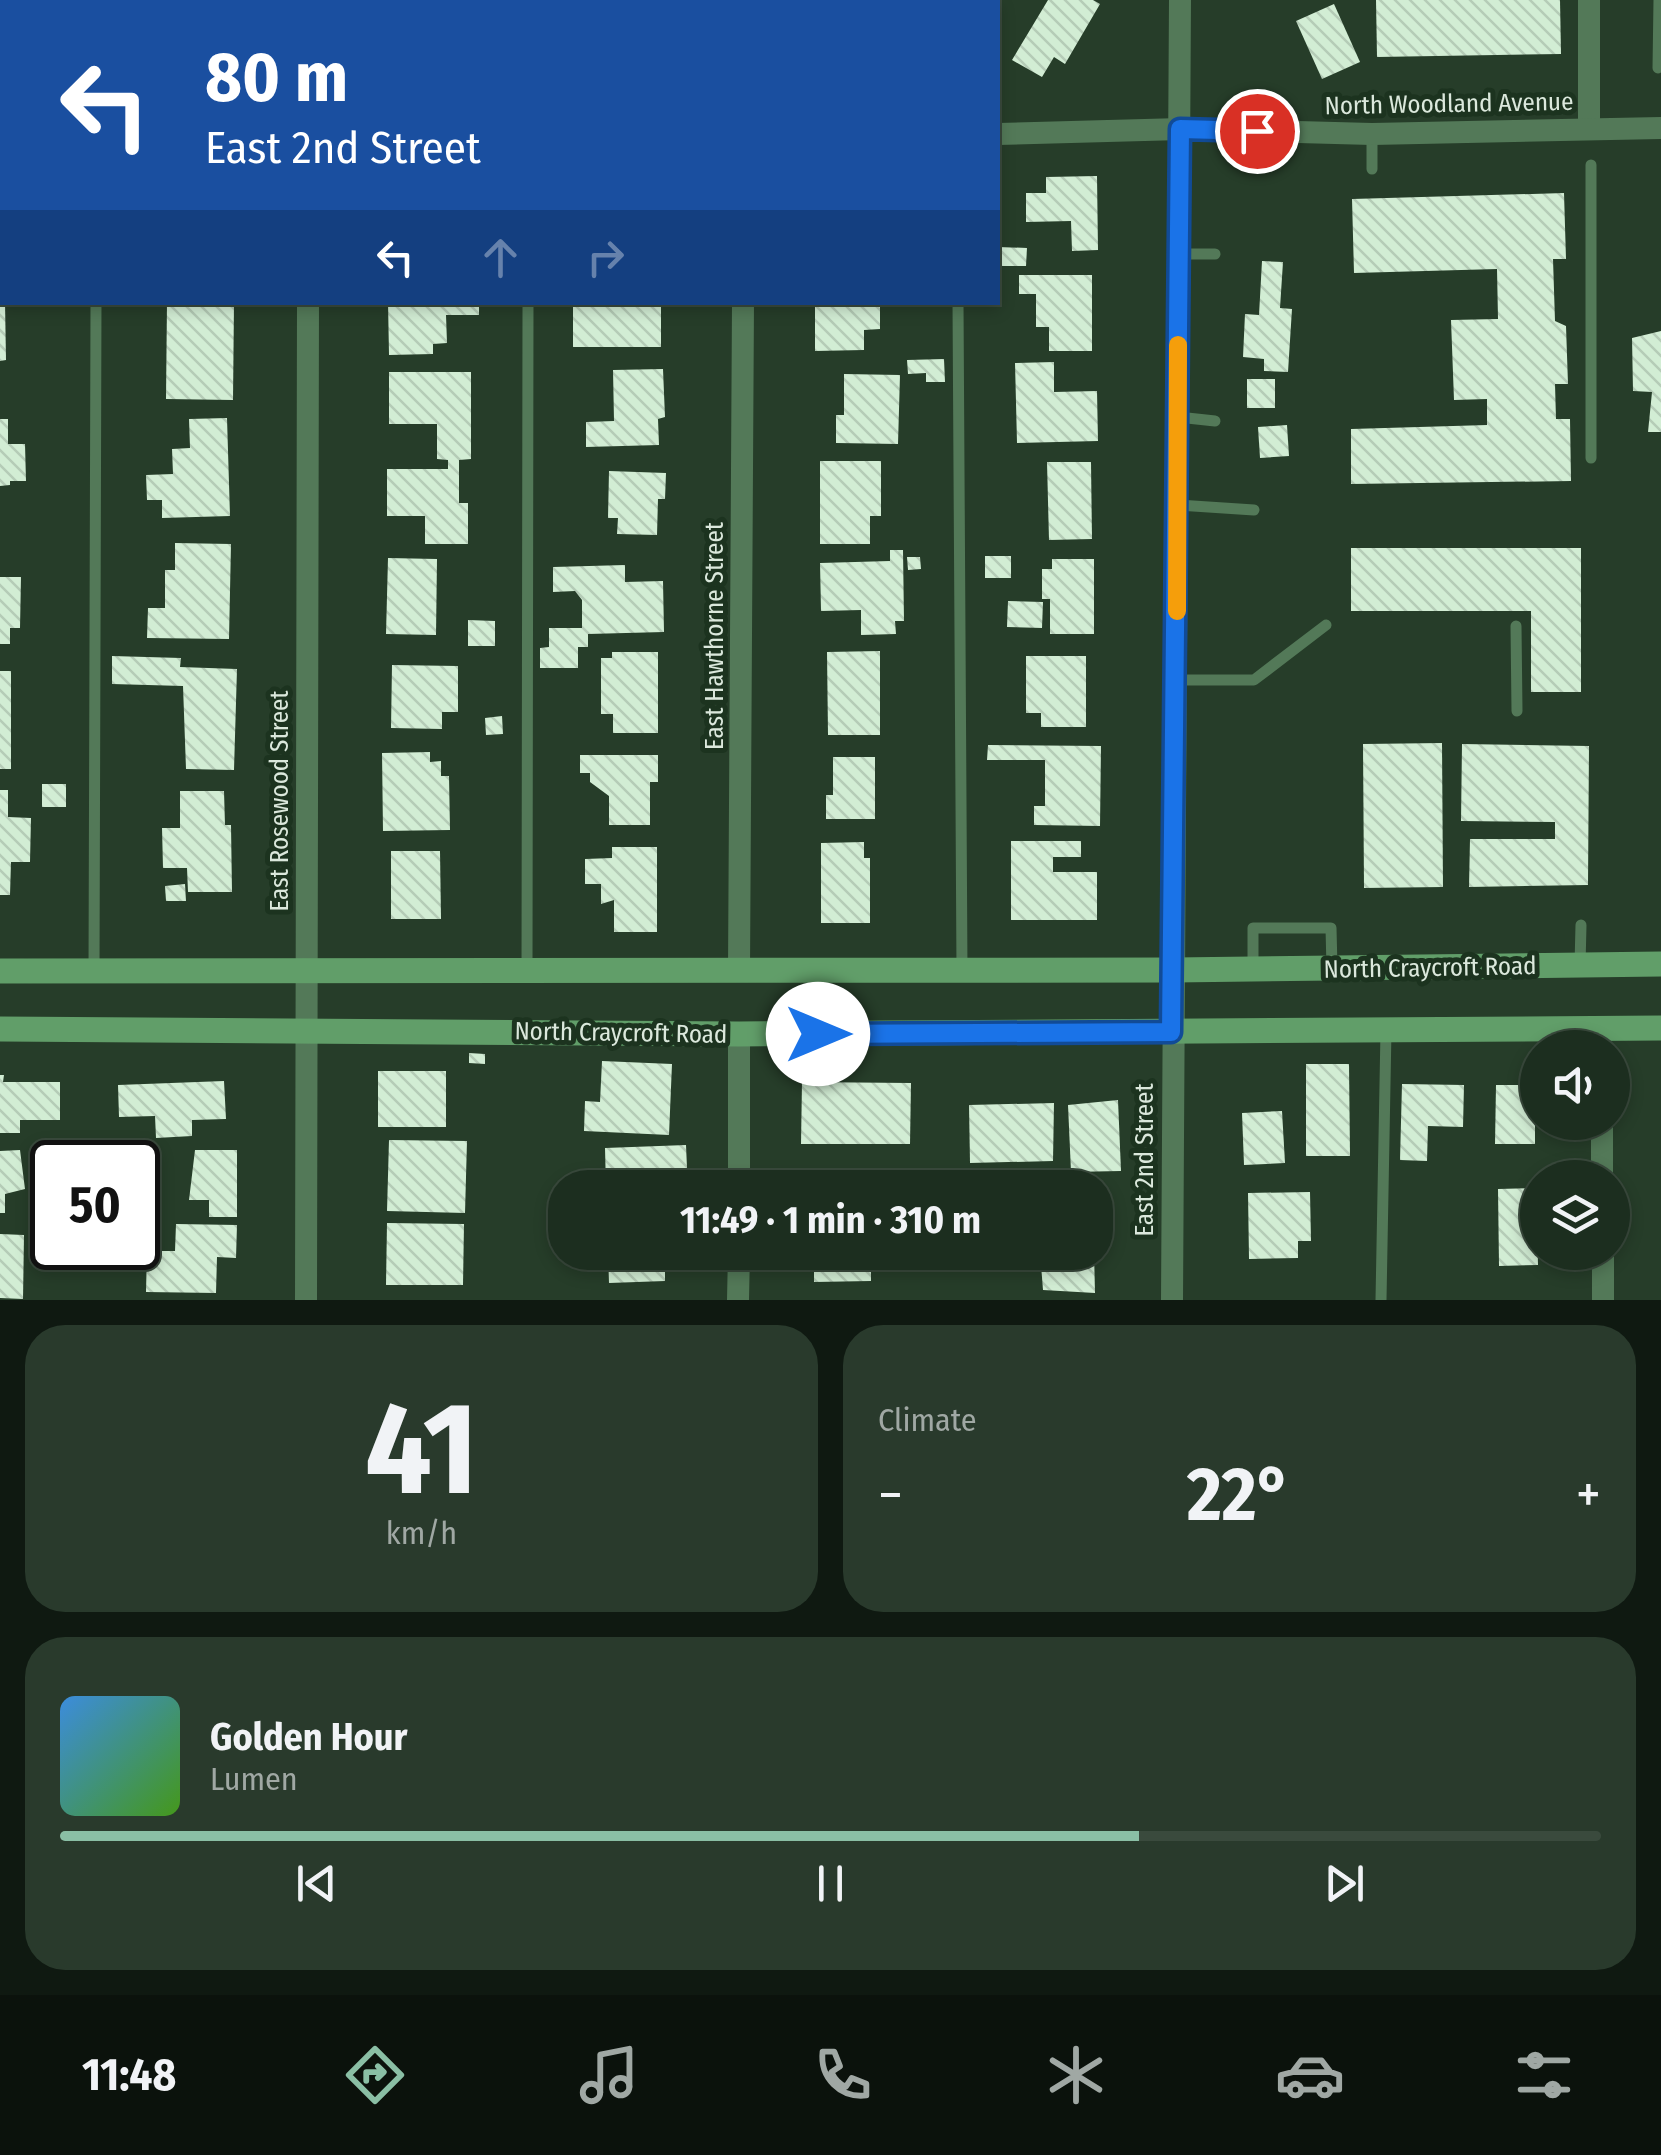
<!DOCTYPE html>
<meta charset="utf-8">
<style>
:root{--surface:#1c2e1f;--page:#293a2c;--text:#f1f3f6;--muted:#a0a8a4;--line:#3a4a3d;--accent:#8abfa5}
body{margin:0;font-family:"Fira Sans Condensed",sans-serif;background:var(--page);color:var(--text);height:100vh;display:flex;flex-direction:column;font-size:38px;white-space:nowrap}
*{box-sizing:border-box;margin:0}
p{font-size:32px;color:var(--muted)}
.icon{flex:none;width:55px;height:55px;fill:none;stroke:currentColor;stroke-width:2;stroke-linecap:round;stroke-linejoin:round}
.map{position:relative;height:1300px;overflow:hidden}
.panel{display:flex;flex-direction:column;gap:25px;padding:25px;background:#0f1911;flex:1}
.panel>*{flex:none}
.banner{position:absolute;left:0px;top:0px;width:1000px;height:305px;box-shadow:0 5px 15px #0003,0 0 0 2px var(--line);background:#1a4fa0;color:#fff;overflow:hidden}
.buttons{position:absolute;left:1520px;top:1030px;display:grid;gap:20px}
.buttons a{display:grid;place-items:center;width:110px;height:110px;border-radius:50%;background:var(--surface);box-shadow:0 5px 15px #0003,0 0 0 2px var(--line);font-size:50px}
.speed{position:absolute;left:30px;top:1140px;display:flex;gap:20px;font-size:50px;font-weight:700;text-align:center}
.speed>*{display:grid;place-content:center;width:130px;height:130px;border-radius:50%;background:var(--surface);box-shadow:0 5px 15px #0003,0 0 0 2px var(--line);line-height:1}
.speed .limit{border:5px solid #111;border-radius:15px;background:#fff;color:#111}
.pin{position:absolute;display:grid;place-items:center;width:85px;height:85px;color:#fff;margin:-42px;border:5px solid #fff;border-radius:50%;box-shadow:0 2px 10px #0007}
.me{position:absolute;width:110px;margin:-55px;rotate:90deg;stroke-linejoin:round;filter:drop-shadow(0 0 8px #0008)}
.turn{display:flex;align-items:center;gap:35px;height:210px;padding:0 40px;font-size:45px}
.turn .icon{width:130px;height:130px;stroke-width:2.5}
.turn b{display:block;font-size:70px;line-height:85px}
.lanes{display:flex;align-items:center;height:95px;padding:0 40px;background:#0003;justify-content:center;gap:50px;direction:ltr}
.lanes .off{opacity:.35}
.big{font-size:75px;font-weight:700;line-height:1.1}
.panel .tile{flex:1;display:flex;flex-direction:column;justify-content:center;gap:15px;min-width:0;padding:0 35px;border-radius:40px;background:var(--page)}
.panel .dial{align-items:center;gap:0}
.dial b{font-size:130px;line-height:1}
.song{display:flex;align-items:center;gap:30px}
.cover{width:120px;height:120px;border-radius:15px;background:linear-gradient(135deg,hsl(210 70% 55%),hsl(100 70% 35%))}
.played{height:10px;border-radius:5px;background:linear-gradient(90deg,var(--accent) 70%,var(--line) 70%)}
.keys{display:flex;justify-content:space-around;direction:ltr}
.heat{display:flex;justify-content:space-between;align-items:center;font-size:55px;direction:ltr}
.panel .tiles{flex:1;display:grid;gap:25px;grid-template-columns:1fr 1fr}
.tile:last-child{grid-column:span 2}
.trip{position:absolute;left:548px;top:1170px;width:565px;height:100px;border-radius:40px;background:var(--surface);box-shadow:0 5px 15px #0003,0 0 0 2px var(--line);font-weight:700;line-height:100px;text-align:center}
.tab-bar{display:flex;height:160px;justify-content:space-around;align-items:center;background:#0b120c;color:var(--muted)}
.tab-bar .icon{width:70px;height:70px}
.tab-bar .on{color:var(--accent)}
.tab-bar b{font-size:45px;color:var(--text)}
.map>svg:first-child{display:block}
.building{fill:url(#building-back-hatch)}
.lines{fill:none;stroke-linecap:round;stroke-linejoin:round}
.lane{stroke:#537958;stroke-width:11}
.street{stroke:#537958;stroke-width:22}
.secondary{stroke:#619e69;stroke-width:25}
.route-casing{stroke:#114b97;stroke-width:25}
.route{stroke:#1a73e8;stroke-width:18}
.slow{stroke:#f59e0b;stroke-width:18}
.labels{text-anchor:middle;stroke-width:10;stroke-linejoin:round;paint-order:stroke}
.street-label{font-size:25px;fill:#dbe8dc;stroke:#1c331f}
</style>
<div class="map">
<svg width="1661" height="1300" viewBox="0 0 1661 1300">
<defs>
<pattern id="building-back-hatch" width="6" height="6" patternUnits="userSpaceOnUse" patternTransform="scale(2.5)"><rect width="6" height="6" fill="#d2edd4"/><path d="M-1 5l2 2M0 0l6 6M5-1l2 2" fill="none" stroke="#b5ccb7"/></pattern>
</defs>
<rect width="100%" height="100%" fill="#263d29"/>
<g class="building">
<polygon points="1048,0 1093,0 1100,4 1065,64 1054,57 1042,77 1012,60"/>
<polygon points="1376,0 1560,0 1561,54 1377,57"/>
<polygon points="1334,4 1360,62 1322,79 1296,21"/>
<polygon points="1097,176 1098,250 1072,251 1071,221 1026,222 1026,193 1046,193 1046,177"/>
<polygon points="1564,193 1566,259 1553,259 1555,321 1566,326 1568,384 1555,384 1556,419 1570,419 1571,481 1351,484 1351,429 1487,425 1487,399 1454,400 1451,320 1498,319 1497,269 1354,273 1352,199"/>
<polygon points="998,247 1027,248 1026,266 998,266"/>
<polygon points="1262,261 1283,262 1280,308 1292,309 1288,372 1264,371 1264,359 1243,357 1245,314 1259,315"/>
<polygon points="1019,275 1092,275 1092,351 1049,351 1049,327 1036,327 1036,294 1019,294"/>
<polygon points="0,302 5,302 6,360 0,361"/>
<polygon points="167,302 234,302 233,400 166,399"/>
<polygon points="388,302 479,302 479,315 446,315 447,343 433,344 433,354 389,355"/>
<polygon points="573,302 661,304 661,347 573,347"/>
<polygon points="815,302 880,302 880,329 864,330 864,350 815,351"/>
<polygon points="1661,331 1661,432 1648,432 1652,392 1633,391 1632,338"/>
<polygon points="944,359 945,382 926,382 926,373 908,374 907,360"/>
<polygon points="1054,362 1054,392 1097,391 1098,441 1017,443 1015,363"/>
<polygon points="663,369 665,417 658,419 659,445 586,447 586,422 614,421 613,370"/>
<polygon points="389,372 471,372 471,459 459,460 459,503 468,503 468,544 425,544 425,516 387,516 387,469 448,469 448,460 437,459 437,424 389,424"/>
<polygon points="844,374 900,375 898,444 836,443 836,415 844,415"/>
<rect x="1247" y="379" width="28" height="29"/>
<polygon points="227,418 230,516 162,518 162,500 147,500 146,475 173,474 172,449 190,448 189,419"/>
<polygon points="0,419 8,419 8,444 25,444 26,481 10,481 10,485 0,486"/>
<polygon points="1287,425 1289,456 1260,458 1258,427"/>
<polygon points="820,461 881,461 881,516 870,516 870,544 820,544"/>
<polygon points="1047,462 1091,462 1092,539 1049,540"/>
<polygon points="609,471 666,473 665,499 658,499 657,535 617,534 618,518 608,518"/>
<polygon points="175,543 231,544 229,639 147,638 148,608 165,608 165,570 175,570"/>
<polygon points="1351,548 1581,548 1581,692 1531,692 1531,611 1351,611"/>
<polygon points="890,550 903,550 904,621 895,621 896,634 861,635 861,610 821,611 820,563 890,561"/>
<rect x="985" y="556" width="26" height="22"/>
<polygon points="907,557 920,557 921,569 908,570"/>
<polygon points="388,558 437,559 436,635 386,634"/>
<polygon points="1052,559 1094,559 1094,634 1050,634 1050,599 1042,599 1042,569 1052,569"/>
<polygon points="625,565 625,582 663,581 664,632 588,634 588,647 578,647 578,668 540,668 540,648 549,647 549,628 582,628 582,600 575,591 553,592 553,567"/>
<polygon points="0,577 21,577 20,628 10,628 10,644 0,644"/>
<polygon points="1008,601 1043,602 1042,628 1007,627"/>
<polygon points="468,620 495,621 495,646 468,646"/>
<polygon points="880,651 880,735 828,735 827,652"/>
<polygon points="612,652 658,652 658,733 613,733 613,714 601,714 601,658 612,658"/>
<polygon points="112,656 181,658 180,667 237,669 234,770 186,769 183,686 112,684"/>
<polygon points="1026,656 1086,656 1086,727 1041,727 1041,713 1026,713"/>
<polygon points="392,665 458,666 458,712 442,712 442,729 391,728"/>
<rect x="0" y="671" width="11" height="98"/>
<polygon points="502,716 503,734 486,735 485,718"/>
<polygon points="1442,743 1443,887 1364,888 1363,744"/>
<polygon points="1462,744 1589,746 1588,885 1469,887 1470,839 1555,839 1555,822 1461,821"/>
<polygon points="988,745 1101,746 1100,826 1034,825 1034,806 1045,806 1045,760 987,760"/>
<polygon points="430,752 430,762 441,761 441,776 449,776 450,830 383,831 382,753"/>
<polygon points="580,755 658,755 658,782 650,782 650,825 609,825 609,796 590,782 590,773 580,773"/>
<polygon points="833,757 875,757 875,819 826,819 826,795 833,795"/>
<rect x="42" y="784" width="24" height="23"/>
<polygon points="0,790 8,790 8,817 31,818 30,862 11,862 10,895 0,895"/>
<polygon points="180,791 224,791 225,825 231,825 232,892 188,892 187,868 163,868 162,828 180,828"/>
<polygon points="1011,841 1081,841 1081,857 1053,857 1053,872 1097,872 1097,920 1011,920"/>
<polygon points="864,842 864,858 870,858 870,923 821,923 821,843"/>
<polygon points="612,847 657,847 657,932 614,932 614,900 601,904 601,884 585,884 585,859 612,858"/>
<polygon points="391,851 440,851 441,919 391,919"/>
<polygon points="185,884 186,901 166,901 165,886"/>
<polygon points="469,1053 485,1054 485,1064 469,1063"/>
<polygon points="602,1061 672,1064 669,1135 584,1131 585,1101 600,1102"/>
<polygon points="1306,1064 1349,1064 1350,1156 1306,1156"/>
<rect x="378" y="1071" width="68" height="56"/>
<polygon points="0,1075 4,1075 3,1082 60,1082 60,1120 20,1120 20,1133 0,1133"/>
<polygon points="224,1081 226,1119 192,1120 192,1136 156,1138 155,1116 119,1117 118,1085"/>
<polygon points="802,1082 911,1083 910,1144 801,1144"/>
<polygon points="1402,1084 1464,1085 1463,1127 1428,1126 1427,1161 1400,1160"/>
<polygon points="1496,1085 1535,1085 1535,1144 1495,1144"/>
<polygon points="1118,1100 1121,1171 1071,1172 1068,1105"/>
<polygon points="1054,1103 1053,1161 970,1163 969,1105"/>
<polygon points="1282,1111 1285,1163 1244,1165 1242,1113"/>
<polygon points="389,1140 467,1141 465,1213 387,1211"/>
<polygon points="686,1145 687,1168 657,1169 658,1188 606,1188 605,1148"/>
<polygon points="20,1150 25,1189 5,1194 5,1213 0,1213 0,1151"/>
<polygon points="195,1150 237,1150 237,1217 209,1217 209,1200 189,1200"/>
<polygon points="870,1173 870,1188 813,1188 812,1174"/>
<polygon points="1536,1188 1538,1265 1499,1266 1498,1189"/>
<polygon points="1310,1192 1311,1241 1298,1241 1298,1258 1249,1259 1248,1193"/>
<polygon points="387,1223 464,1224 463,1285 386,1285"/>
<polygon points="176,1224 237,1225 236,1258 217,1257 216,1293 146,1292 147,1251 175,1251"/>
<polygon points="0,1234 24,1235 23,1299 0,1298"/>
<polygon points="608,1252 665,1252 665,1281 609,1283"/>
<polygon points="814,1252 871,1252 871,1281 814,1282"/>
<polygon points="1040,1252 1094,1252 1095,1293 1043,1290"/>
</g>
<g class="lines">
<g class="lane">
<polyline points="97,0 97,2"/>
<polyline points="529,2 529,0"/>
<polyline points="959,2 959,0"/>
<polyline points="1658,68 1659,0"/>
<polyline points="1591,165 1591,458"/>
<polyline points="1372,169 1372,134"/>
<polyline points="1179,254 1215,254"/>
<polyline points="958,302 962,970"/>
<polyline points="1178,417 1215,421"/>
<polyline points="1178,505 1254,510"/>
<polyline points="1516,626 1517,711"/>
<polyline points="1176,680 1254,680 1326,625"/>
<polyline points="1580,965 1581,925"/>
<polyline points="1253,968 1253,928 1331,928 1332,968"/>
<polyline points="527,970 528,302"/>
<polyline points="94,971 96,302"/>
<polyline points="1381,1300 1386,1030"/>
</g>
<g class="street">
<polyline points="309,2 309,0"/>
<polyline points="745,2 745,0"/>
<polyline points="1589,128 1589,0"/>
<polyline points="998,134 1181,129 1372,134 1661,128"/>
<polyline points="0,136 2,136"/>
<polyline points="739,970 743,302"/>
<polyline points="1602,1122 1602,1178"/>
<polyline points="739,1188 739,1034"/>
<polyline points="1603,1252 1603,1300"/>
<polyline points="306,1300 308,302"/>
<polyline points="738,1300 739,1252"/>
<polyline points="1172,1300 1180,0"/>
</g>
<g class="secondary">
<polyline points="0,971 1174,970 1661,964"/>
<polyline points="0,1029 739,1034 1661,1028"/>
</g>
</g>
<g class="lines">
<defs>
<polyline id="route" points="818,1034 1171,1032 1180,129 1257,131"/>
</defs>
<use href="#route" class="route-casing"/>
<use href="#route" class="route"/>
<polyline class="slow" points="1177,611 1178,345"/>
</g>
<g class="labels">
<g class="street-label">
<text transform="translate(1449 103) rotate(-1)" y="9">North Woodland Avenue</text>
<text transform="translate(714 636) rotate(-90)" y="9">East Hawthorne Street</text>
<text transform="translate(279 801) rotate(-90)" y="9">East Rosewood Street</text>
<text transform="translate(1430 967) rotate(-1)" y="9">North Craycroft Road</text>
<text transform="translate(621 1032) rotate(1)" y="9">North Craycroft Road</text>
<text transform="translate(1144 1160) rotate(-90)" y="9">East 2nd Street</text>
</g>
</g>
</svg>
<div class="buttons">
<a><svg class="icon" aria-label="sound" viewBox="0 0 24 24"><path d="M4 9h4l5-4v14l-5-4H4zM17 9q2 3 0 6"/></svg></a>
<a><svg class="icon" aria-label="layers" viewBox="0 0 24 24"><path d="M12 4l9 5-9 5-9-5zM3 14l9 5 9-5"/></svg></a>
</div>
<div class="speed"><div class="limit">50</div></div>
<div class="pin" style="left:1257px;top:131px;background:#d93025"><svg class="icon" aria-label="arrive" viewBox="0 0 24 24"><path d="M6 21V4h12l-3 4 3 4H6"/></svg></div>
<svg class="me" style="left:818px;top:1034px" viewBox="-20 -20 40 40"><circle r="19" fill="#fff"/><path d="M0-13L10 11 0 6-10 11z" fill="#1a73e8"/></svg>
<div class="trip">11:49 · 1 min · 310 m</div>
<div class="banner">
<div class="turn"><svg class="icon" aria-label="left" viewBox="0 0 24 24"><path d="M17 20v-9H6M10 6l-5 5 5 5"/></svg><div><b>80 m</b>East 2nd Street</div></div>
<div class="lanes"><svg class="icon" aria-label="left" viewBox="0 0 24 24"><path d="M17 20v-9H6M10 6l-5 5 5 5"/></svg><svg class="icon off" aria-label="ahead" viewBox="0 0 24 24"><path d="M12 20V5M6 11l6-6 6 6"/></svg><svg class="icon off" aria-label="right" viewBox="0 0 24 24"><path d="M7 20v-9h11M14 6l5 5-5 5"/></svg></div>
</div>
</div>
<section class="panel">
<div class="tiles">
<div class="tile dial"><b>41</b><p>km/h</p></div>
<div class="tile"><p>Climate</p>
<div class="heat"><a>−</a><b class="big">22°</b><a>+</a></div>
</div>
<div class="tile">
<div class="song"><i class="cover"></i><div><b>Golden Hour</b><p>Lumen</p></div></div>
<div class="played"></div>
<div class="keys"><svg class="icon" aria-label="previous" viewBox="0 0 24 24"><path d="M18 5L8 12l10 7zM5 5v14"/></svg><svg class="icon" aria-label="pause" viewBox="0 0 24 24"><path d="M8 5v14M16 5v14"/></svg><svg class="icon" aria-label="next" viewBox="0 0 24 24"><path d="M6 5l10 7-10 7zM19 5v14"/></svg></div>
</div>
</div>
</section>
<nav class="tab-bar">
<b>11:48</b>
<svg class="icon on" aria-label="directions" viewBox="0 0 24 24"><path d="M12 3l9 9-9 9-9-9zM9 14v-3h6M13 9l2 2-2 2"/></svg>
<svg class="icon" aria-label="music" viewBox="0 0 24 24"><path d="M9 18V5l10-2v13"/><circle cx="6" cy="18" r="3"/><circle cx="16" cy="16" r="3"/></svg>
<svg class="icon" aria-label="phone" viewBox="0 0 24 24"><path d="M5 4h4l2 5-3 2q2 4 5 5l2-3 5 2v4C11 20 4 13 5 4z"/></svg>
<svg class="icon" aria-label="climate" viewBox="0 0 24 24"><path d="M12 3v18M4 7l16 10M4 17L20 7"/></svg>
<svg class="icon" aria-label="car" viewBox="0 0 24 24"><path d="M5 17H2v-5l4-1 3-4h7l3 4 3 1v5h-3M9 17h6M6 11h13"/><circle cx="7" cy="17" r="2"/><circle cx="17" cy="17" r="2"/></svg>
<svg class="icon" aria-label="filters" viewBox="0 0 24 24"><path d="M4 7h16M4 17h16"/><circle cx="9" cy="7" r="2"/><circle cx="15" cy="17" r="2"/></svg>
</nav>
